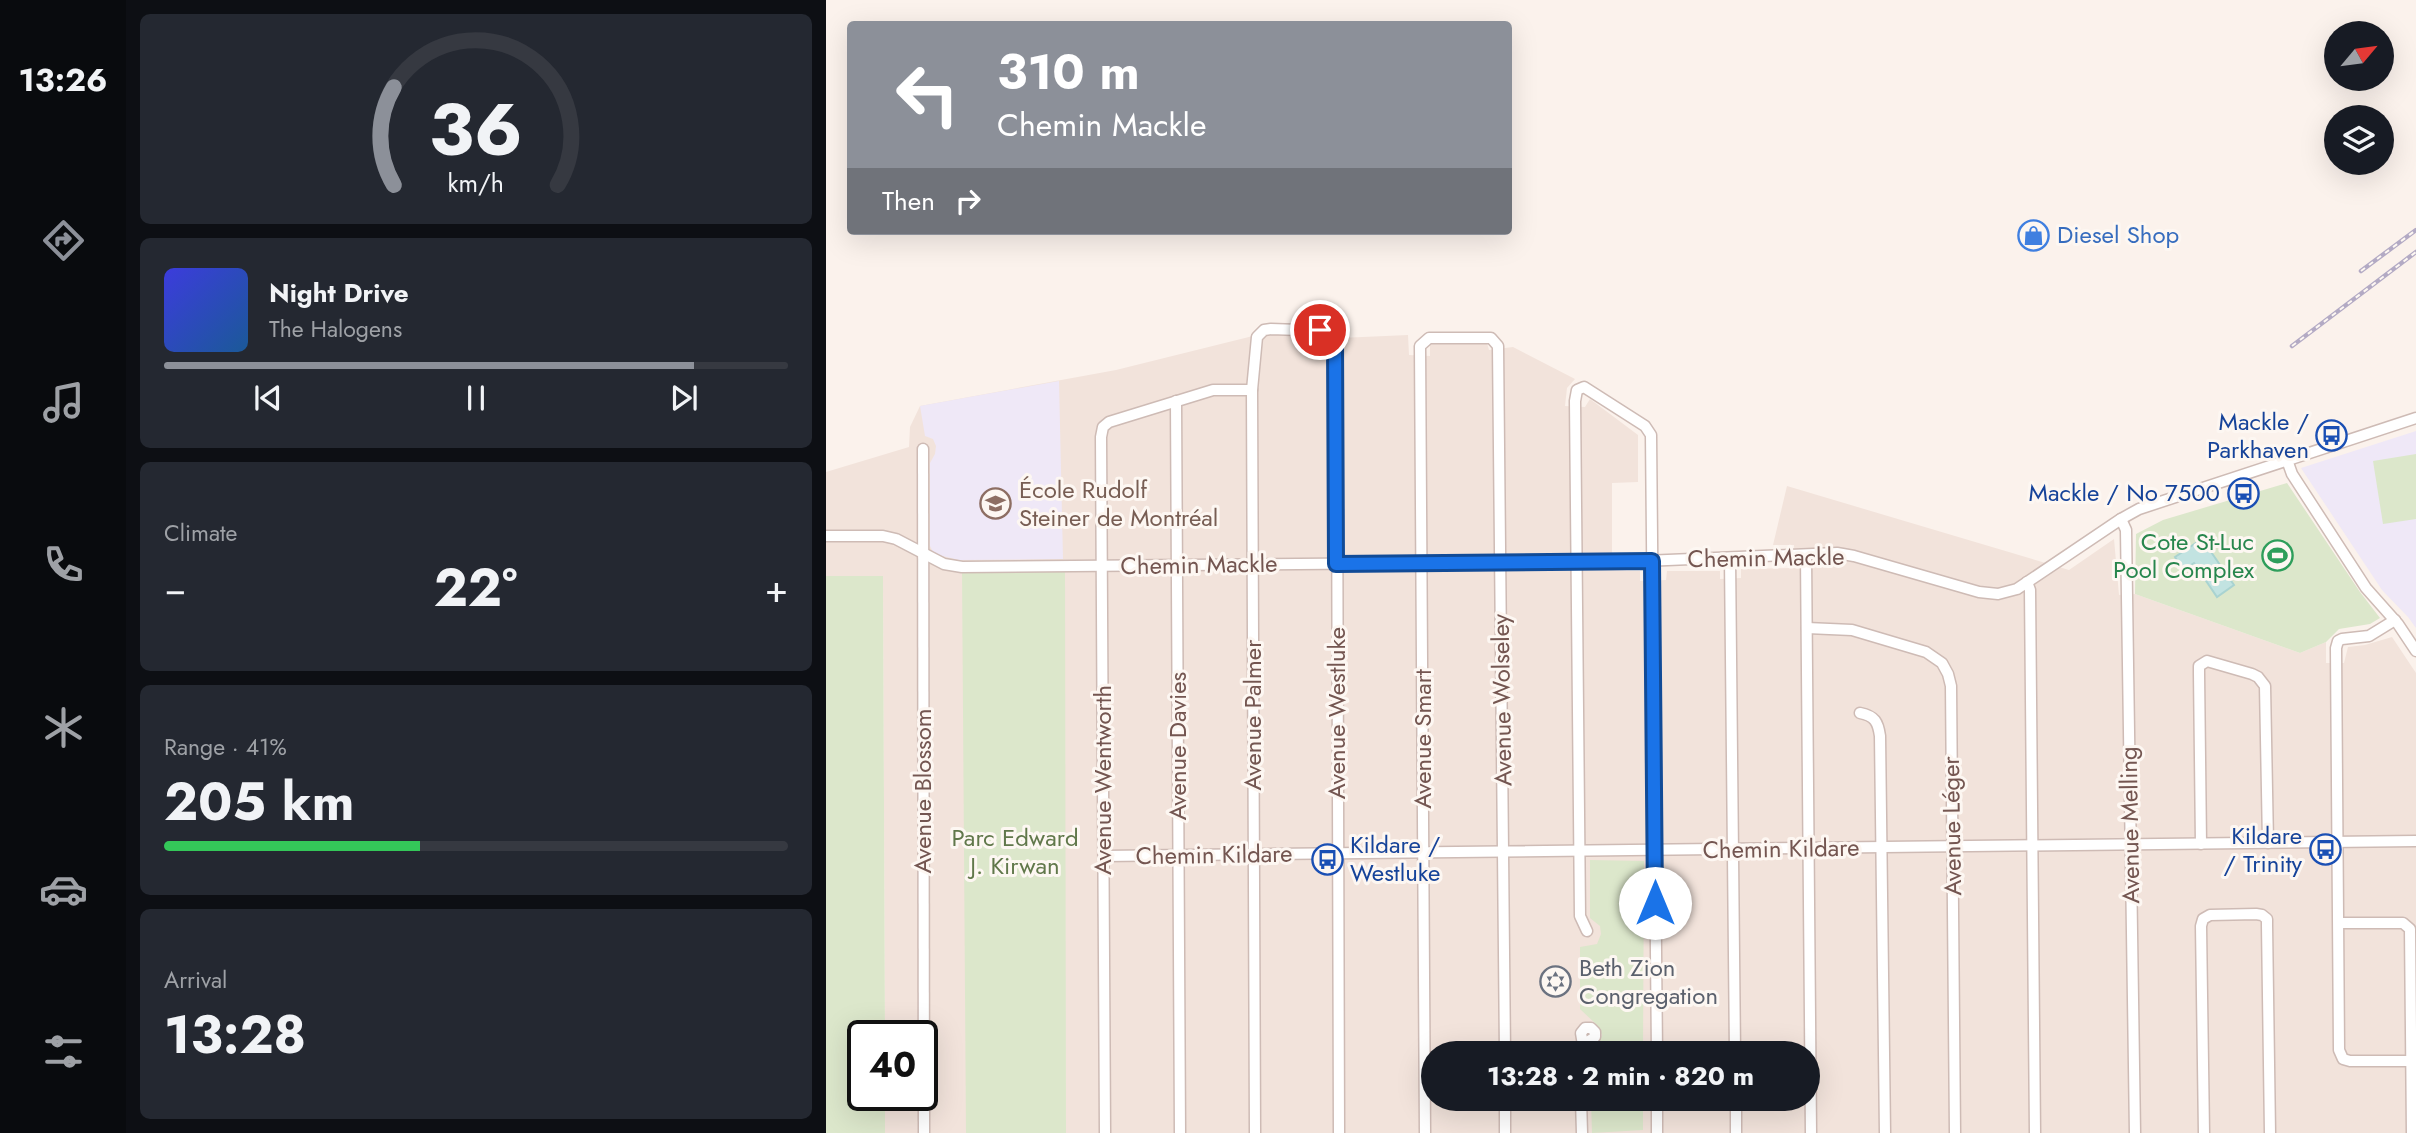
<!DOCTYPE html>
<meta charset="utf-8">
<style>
:root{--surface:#171b24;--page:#242831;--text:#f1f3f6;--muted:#9ea1a6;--line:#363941;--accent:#8c9099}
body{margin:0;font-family:Jost,sans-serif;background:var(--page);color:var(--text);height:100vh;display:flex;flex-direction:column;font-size:26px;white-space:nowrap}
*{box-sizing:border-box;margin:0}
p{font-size:23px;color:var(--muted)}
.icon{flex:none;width:38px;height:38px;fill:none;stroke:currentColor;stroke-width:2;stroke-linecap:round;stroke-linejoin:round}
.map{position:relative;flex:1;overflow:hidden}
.sheet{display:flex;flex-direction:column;gap:14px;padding:14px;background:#0d0f14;width:700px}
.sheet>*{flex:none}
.top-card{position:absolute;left:21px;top:21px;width:665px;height:214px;border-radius:7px;box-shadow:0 7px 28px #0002;background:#8c9099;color:#fff;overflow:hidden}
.needle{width:46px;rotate:61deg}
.fabs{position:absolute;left:1498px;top:21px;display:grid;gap:14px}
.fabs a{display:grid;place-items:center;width:70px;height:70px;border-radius:50%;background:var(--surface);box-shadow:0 7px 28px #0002;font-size:35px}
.speed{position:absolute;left:21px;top:1020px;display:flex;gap:14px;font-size:35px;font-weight:700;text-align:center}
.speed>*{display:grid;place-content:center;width:91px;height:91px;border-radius:50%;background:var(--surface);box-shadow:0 7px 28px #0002;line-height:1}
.speed .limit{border:4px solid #111;border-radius:10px;background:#fff;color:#111}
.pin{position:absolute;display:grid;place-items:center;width:60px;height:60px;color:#fff;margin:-30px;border:4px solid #fff;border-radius:50%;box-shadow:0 2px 7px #0007}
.me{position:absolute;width:77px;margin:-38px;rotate:0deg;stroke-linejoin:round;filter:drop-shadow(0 0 5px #0008)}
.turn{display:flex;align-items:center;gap:24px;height:147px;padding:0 35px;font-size:32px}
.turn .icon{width:91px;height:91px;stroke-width:2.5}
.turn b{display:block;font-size:49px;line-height:60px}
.then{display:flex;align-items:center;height:66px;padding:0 35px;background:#0003;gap:14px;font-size:26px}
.big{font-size:52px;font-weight:700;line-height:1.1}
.sheet .card{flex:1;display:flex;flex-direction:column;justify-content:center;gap:10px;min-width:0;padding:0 24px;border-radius:10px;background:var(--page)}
.sheet .dial{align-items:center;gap:0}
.dial svg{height:182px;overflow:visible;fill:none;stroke:var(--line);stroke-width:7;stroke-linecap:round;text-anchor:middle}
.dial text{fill:var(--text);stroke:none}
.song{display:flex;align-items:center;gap:21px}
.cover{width:84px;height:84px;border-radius:10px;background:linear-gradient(135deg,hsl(240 70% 55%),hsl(210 70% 35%))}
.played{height:7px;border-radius:4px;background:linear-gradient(90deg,var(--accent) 85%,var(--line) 85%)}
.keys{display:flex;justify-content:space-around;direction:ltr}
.heat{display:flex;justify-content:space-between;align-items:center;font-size:38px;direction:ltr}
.charge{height:10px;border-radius:5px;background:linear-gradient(90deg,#34c759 41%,var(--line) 0)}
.trip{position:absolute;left:595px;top:1041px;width:399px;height:70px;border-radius:35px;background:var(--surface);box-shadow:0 7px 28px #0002;font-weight:700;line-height:70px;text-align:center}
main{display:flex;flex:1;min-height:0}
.tabs{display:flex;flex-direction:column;width:126px;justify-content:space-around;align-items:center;background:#090b0e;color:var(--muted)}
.tabs .icon{width:49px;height:49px}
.tabs .on{color:var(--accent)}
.tabs b{font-size:32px;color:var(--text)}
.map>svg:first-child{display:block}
.residential{fill:#f2e3db;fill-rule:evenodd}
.education{fill:#efe8f7}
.green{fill:#dce7cb}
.water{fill:#c2e3e1;stroke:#a9d3d1;stroke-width:2}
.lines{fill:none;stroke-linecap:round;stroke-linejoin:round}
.minor-casing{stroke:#cebbb5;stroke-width:13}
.minor{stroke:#fff;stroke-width:10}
.rail-casing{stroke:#b3aac4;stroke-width:4.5}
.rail{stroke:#fdf7f2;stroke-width:2;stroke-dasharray:5;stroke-linecap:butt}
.route-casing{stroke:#114b97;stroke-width:18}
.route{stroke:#1a73e8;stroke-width:12}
.labels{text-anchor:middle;stroke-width:6;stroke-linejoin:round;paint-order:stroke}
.shop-label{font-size:24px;fill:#366cbe;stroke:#fdf7f2;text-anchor:start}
.transit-label{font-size:24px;fill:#164399;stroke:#fdf7f2;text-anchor:end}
.education-label{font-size:24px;fill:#785e54;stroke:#fdf7f2;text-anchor:start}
.leisure-label{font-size:24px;fill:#27864d;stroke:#fdf7f2;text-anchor:end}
.street-label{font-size:24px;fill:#745651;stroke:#fdf7f2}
.park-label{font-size:24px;fill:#61784b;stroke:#fdf7f2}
.worship-label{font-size:24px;fill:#5b616d;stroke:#fdf7f2;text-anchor:start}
</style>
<main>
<nav class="tabs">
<b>13:26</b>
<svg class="icon on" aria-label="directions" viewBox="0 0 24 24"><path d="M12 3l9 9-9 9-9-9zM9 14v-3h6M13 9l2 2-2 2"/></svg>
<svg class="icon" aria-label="music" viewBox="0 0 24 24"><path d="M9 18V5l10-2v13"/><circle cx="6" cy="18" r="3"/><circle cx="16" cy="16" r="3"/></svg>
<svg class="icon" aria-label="phone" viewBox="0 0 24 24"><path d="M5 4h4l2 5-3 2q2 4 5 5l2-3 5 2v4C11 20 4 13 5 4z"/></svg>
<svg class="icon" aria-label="climate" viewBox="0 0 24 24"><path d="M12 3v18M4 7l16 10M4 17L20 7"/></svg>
<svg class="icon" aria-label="car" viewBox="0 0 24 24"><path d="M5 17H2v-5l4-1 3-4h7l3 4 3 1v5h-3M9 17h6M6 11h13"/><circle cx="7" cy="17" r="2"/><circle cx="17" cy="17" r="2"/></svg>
<svg class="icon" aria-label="filters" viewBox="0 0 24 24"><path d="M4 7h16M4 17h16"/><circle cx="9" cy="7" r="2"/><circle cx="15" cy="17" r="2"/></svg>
</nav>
<section class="sheet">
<div class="card dial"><svg viewBox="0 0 100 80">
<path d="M14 69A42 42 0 1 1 86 69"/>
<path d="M14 69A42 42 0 0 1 14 26" stroke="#8c9099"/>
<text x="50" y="56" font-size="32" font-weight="700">36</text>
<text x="50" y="72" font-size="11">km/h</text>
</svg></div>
<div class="card">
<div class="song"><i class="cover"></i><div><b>Night Drive</b><p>The Halogens</p></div></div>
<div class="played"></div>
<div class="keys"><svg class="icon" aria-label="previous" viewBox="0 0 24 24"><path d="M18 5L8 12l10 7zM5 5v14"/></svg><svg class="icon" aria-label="pause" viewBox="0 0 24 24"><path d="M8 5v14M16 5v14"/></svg><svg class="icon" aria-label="next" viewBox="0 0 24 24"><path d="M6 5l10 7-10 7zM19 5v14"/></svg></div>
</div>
<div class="card"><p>Climate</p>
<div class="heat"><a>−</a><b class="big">22°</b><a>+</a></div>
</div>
<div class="card"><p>Range · 41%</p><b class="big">205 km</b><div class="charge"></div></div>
<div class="card"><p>Arrival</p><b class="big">13:28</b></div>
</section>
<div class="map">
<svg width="1590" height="1133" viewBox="0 0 1590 1133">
<rect width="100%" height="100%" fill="#fbf2ec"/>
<path class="residential" d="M439,333L514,338L582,335L583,355L604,356V343H661L663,350L687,347L749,379L741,388L739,406L759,407L764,399L812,435V482L786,483V570L814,571V581L840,580L841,571H894V579L915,578V569L969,568L968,545H947L961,486L1243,570L1288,539L1293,595L1309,594L1474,653L1500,642V663H1518L1522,647L1539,645L1566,637L1590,673V1133H59V1096H96V1036H59L57,577L0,576V472L83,447L84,427L94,406L290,370ZM607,1054H982V1099H607Z"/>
<g class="education">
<polygon points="233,381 237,559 133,560 108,554 104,546 104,463 109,454 110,446 107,439 99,436 94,406"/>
<polygon points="1590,431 1590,628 1582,617 1556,590 1475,468"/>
</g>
<g class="green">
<polygon points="1590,454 1590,519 1557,524 1547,461"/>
<polygon points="1461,483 1534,592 1554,618 1544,624 1513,629 1500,642 1474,653 1309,594 1310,534 1337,520"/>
<polygon points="239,569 240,1133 140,1133 136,571"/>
<polygon points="0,576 57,576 59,1036 37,1036 37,1096 59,1096 59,1133 0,1133"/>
<polygon points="764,860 818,861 817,1053 765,1053 773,1044 776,1035 770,1024 754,1009 754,947 771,944 775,934 774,926 764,918"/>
<polygon points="765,1099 817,1099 817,1130 766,1133"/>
</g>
<polygon class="water" points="1376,539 1408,585 1391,597 1368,563 1357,570 1349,557"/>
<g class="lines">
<defs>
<g id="minor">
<polyline points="350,401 354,1133"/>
<polyline points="97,449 98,1133"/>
<polyline points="1461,460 1466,474 1540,588 1572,624 1590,651"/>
<polyline points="1295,519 1300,530 1309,1133"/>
<polyline points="0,536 57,536 70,539 118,564 136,567 818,561 1011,553 1028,556 1153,592 1172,594 1191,589 1295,519 1313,509 1590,418"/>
<polyline points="980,555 985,1133"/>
<polyline points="904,558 909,1054"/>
<polyline points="1201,582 1204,590 1209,1133"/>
<polyline points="1569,620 1543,636 1516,639 1512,641 1510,648 1513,1050 1517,1059 1524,1061 1585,1061"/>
<polyline points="981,628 1026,630 1100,652 1116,663 1122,674 1125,686 1129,1133"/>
<path d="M1034,713C1049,716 1052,722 1054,736L1059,1133"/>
<polyline points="1375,844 1373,673 1373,666 1381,661 1426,674 1432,677 1439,686 1442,843"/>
<polyline points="278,856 1590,841"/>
<polyline points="1513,923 1577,923 1584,929 1586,1133"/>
<polyline points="761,931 754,916 749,401 751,390 758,387 819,426 825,435 831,1054"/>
<polyline points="755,1054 757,1045 755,1033 759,1028 765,1028 769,1032 769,1037 757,1045"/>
<polyline points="679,1099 679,1133"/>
<polyline points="755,1099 756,1133"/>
<polyline points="831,1099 831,1133"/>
<polyline points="910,1099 910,1133"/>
<polyline points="279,1133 275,437 277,427 283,422 387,390 426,390"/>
<polyline points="429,1133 426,390 431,337 438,330 445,329 502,331 507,334 509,340 511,450 513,1133"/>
<polyline points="599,1133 594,346 603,338 665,338 672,346 679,1054"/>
<polyline points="1378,1133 1375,926 1377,919 1384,915 1430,914 1436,915 1441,919 1441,925 1444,1133"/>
</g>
</defs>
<use href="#minor" class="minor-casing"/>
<use href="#minor" class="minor"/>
<defs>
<g id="rail">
<polyline points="1535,271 1590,230"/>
<polyline points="1466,346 1590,252"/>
</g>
</defs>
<use href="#rail" class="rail-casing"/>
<use href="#rail" class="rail"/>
</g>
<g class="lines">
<defs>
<polyline id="route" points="494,330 507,334 509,340 510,564 826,561 829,903"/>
</defs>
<use href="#route" class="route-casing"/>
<use href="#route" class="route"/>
</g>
<defs>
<symbol id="shop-ring" viewBox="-11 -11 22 22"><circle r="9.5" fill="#fdf7f2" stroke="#3f7fe0" stroke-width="1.5"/><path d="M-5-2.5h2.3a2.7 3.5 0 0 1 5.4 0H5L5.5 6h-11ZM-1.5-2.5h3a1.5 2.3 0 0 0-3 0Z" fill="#3f7fe0"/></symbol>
<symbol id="bus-ring" viewBox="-11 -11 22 22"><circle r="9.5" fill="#fdf7f2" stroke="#1a4fb4" stroke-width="1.5"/><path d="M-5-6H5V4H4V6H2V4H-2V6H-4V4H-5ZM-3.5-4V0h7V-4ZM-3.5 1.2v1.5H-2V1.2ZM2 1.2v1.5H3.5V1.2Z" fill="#1a4fb4"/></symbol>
<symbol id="school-ring" viewBox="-11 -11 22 22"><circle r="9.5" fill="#fdf7f2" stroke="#8d6e63" stroke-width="1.5"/><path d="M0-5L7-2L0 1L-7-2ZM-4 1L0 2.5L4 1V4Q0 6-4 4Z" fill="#8d6e63"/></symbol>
<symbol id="stadium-ring" viewBox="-11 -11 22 22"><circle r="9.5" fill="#fdf7f2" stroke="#2e9e5b" stroke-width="1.5"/><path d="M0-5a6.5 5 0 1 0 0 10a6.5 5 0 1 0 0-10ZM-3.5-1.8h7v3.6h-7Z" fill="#2e9e5b"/></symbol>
<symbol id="synagogue-ring" viewBox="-11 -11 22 22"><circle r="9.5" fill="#fdf7f2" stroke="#6b7280" stroke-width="1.5"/><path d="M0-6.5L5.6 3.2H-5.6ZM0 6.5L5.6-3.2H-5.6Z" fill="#6b7280"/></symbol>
</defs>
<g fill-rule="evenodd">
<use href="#shop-ring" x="1190" y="218" width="35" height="35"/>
<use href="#bus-ring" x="1488" y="418" width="35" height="35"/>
<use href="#bus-ring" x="1400" y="476" width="35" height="35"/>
<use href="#school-ring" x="152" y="486" width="35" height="35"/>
<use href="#stadium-ring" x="1434" y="538" width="35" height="35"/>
<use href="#bus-ring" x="1482" y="832" width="35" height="35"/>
<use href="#bus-ring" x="484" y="842" width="35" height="35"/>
<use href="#synagogue-ring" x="712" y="964" width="35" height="35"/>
</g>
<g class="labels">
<g class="shop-label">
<text x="1231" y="243">Diesel Shop</text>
</g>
<g class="transit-label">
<text x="1483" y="430">Mackle /<tspan x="1483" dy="28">Parkhaven</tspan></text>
<text x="1394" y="501">Mackle / No 7500</text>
<text x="1476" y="844">Kildare<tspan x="1476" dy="28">/ Trinity</tspan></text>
<text x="524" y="853" text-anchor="start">Kildare /<tspan x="524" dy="28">Westluke</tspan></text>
</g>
<g class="education-label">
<text x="193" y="498">École Rudolf<tspan x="193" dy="28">Steiner de Montréal</tspan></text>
</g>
<g class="leisure-label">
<text x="1428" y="550">Cote St-Luc<tspan x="1428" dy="28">Pool Complex</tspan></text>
</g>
<g class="street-label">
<text transform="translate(940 558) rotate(-1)" y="8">Chemin Mackle</text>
<text transform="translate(373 565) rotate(-1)" y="8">Chemin Mackle</text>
<text transform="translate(676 700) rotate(-91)" y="8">Avenue Wolseley</text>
<text transform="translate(511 713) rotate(-90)" y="8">Avenue Westluke</text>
<text transform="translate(427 715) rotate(-90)" y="8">Avenue Palmer</text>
<text transform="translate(597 739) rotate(-90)" y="8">Avenue Smart</text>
<text transform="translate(352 746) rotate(-90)" y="8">Avenue Davies</text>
<text transform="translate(277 780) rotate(-90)" y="8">Avenue Wentworth</text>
<text transform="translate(97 791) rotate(-90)" y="8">Avenue Blossom</text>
<text transform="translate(1304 825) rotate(-91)" y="8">Avenue Melling</text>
<text transform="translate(1126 826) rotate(-91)" y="8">Avenue Léger</text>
<text transform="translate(955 849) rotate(-1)" y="8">Chemin Kildare</text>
<text transform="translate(388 855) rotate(-1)" y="8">Chemin Kildare</text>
</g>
<g class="park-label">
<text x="189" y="846">Parc Edward<tspan x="189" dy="28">J. Kirwan</tspan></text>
</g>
<g class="worship-label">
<text x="753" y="976">Beth Zion<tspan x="753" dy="28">Congregation</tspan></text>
</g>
</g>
</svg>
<div class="fabs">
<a><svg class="needle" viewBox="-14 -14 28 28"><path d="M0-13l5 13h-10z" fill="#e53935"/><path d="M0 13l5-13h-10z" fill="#9ea1a6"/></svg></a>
<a><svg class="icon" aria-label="layers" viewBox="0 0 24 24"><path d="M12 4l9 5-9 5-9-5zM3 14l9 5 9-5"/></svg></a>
</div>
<div class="speed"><div class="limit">40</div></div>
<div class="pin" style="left:494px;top:330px;background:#d93025"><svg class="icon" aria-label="arrive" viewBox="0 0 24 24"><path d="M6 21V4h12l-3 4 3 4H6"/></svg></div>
<svg class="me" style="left:829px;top:903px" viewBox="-20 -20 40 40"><circle r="19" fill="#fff"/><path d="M0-13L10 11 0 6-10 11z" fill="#1a73e8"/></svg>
<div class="trip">13:28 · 2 min · 820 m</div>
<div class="top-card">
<div class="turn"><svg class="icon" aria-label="left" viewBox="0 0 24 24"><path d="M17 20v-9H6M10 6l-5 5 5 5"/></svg><div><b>310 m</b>Chemin Mackle</div></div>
<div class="then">Then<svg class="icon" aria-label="right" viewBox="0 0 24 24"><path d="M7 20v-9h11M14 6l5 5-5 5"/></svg></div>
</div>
</div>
</main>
